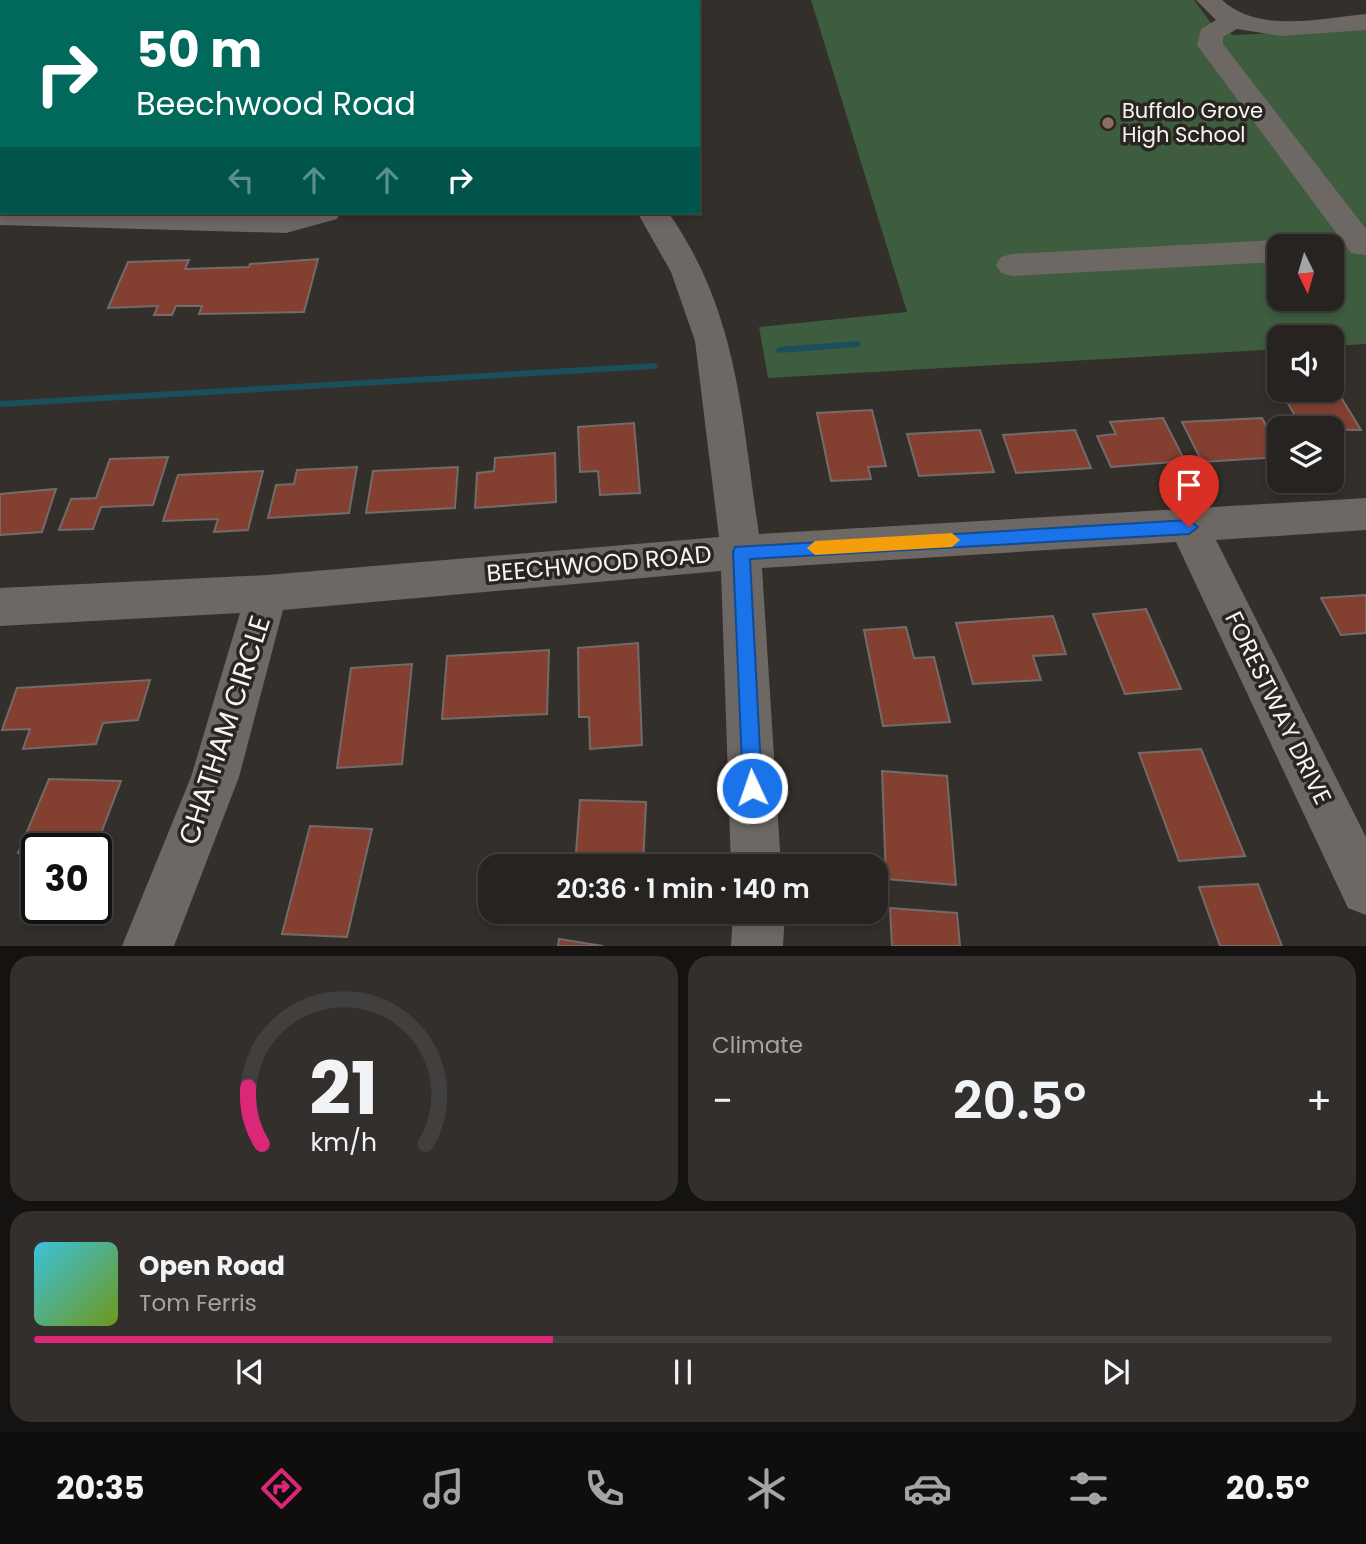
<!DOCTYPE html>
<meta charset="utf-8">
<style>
:root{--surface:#262320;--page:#322f2d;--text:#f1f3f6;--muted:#a4a4a5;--line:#42403e;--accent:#db2777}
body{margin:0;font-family:Poppins,sans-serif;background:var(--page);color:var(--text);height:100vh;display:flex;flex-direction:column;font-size:26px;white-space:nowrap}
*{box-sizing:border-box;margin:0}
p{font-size:23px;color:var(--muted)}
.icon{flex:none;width:38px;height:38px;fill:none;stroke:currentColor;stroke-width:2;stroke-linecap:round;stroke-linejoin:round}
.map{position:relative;height:946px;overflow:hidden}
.details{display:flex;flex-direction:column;gap:10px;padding:10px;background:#151312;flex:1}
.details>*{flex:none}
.hud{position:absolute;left:0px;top:0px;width:700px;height:214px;box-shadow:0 4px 10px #0003,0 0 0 2px var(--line);background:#00695c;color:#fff;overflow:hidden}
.needle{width:46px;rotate:175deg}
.fabs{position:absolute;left:1267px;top:234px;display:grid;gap:14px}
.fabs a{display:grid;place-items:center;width:77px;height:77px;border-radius:14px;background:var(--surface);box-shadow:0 4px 10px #0003,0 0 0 2px var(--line);font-size:35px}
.speed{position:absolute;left:21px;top:833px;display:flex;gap:14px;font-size:35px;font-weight:700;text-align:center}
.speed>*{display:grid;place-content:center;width:91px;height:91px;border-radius:50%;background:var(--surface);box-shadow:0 4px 10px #0003,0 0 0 2px var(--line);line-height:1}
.speed .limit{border:4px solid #111;border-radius:10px;background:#fff;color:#111}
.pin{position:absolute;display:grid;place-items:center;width:60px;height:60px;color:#fff;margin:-72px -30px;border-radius:50% 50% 50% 0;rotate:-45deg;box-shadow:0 0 7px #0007}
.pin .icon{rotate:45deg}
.me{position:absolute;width:77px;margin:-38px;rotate:357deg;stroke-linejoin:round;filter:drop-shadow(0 0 5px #0008)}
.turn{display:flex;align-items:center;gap:24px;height:147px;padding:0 21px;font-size:32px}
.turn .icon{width:91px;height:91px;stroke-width:2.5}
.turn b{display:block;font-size:49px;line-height:60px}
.lanes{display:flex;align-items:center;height:66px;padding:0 21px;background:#0003;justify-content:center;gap:35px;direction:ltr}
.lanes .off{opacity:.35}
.big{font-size:52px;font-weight:600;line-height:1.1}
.details .tile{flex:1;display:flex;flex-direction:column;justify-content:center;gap:10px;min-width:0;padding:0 24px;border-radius:21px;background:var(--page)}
.details .dial{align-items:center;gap:0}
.dial svg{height:182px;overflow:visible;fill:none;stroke:var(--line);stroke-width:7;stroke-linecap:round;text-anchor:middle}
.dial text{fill:var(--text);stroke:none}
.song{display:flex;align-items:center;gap:21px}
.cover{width:84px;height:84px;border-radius:10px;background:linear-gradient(135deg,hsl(190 70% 55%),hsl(80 70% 35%))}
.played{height:7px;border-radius:4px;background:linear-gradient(90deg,var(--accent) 40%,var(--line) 40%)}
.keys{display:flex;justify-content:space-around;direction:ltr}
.heat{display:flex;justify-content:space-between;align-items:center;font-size:38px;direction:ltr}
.details .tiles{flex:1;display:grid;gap:10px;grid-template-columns:1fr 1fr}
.tile:last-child{grid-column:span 2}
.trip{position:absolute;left:478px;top:854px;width:410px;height:70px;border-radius:21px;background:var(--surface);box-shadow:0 4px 10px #0003,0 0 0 2px var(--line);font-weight:600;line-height:70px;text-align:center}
.menu{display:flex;height:112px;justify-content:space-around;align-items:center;background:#0f0e0d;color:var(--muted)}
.menu .icon{width:49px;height:49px}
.menu .active{color:var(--accent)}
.menu b{font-size:32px;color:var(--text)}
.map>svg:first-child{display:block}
.green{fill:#3e5d3e;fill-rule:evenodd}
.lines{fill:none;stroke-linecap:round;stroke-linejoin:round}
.stream{fill:#1a4f5b;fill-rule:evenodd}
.building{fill:#834031;stroke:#736b69;stroke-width:2}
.minor{fill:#6d6863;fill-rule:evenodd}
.route{fill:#1a73e8;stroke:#114b97;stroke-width:2}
.slow{fill:#f59e0b}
.education-dot{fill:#8d6e63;stroke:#292521;stroke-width:2.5}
.labels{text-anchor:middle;stroke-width:7;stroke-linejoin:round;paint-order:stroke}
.far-poi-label{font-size:21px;fill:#f7f4f1;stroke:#292521;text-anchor:start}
.street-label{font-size:24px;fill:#f7f4f1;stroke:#292521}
.near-street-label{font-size:28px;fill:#f7f4f1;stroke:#292521}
</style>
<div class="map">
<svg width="1366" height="946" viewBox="0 0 1366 946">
<rect width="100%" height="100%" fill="#332f2a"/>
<path class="green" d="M811,0H1194L1211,23L1233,35L1366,29V344L1332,346V338H1279V349L768,378L759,327L907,312ZM1279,247H1332V299H1279Z"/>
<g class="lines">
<g class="stream">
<polygon points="858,341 862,344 858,347 779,353 775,350 779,347"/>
<polygon points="655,363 659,366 655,369 0,407 0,401"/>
</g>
</g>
<g class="building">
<polygon points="318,259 304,312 199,314 202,306 176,306 172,315 154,315 158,306 108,308 128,262 189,260 185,269 249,267 250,264"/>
<polygon points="1336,389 1361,430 1281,429 1280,426 1300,424 1281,392"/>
<polygon points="872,410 886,466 868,467 871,479 831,481 817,413"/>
<polygon points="1163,418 1185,461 1111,467 1097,436 1116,434 1110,422"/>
<polygon points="1262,418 1279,449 1279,457 1202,462 1182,422"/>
<polygon points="634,423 640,493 600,495 598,471 580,472 578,427"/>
<polygon points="980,430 994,472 919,476 907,434"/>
<polygon points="1075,430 1091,468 1016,473 1003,435"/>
<polygon points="555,453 556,502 475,508 477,473 494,471 495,458"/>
<polygon points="168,457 153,505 101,507 93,529 59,530 71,499 96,498 110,459"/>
<polygon points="357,467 349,513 268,518 276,485 294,484 297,470"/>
<polygon points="458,467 455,508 366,513 373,471"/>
<polygon points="263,471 248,530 214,532 218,519 163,521 178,475"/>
<polygon points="56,489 42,532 0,535 0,494"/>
<polygon points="1366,595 1366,633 1341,635 1321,598"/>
<polygon points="1146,609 1181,689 1125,694 1093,614"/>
<polygon points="1053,616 1066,654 1033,656 1041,680 973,684 956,623"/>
<polygon points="906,627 914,658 934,657 950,722 883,726 864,630"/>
<polygon points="638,643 642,745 590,749 589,717 579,717 578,648"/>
<polygon points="549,650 547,714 442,719 447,656"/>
<polygon points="412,664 402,764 337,768 351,668"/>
<polygon points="150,680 138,720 103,723 96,744 23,749 30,729 2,730 17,688"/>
<polygon points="1201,749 1245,856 1179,861 1139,753"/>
<polygon points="882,771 947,776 956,885 886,879"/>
<polygon points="49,779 121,781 95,849 37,849 37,854 18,853"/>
<polygon points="580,800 646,802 643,866 575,866"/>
<polygon points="310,826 372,829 347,937 282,934"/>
<polygon points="37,866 37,894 25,894"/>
<polygon points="1258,884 1282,946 1220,946 1199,887"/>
<polygon points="890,908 957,913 960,946 892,946"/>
<polygon points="559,939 603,946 558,946"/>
</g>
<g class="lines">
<g class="minor">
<polygon points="62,0 87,0 61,2"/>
<polygon points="368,0 392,0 367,2"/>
<rect x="619" y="0" width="24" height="2"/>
<path d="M1196,0H1222C1259,34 1321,18 1366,14V30L1281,36L1237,29L1223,37V44L1366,229V255L1351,253L1197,45L1201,29L1216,20Z"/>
<rect x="0" y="21" width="2" height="16"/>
<polygon points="0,70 2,70 0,88"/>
<polygon points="0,205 2,212 341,212 337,219 286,233 0,225"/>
<path d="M637,212H668C739,313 741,416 759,534L1366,498V530L1216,540L1366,837V915L1348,908L1176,542L762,568L781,866H731L721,571L283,610L239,777L174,946H122L191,777L240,613L0,626V588L267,575L719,537L695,341L671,272Z"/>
<polygon points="1279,240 1292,247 1279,247 1279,262 1012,276 1001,273 996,265 1001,257 1012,254"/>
<polygon points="733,912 785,912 783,946 731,946"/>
</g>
</g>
<polygon class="route" points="1189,520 1198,527 1189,534 750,559 762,788 759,795 752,798 746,795 743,788 733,552 735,547"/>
<polygon class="slow" points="952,533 960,540 952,547 815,555 807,548 815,541"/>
<circle class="education-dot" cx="1108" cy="123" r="7"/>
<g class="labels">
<g class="far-poi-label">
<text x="1122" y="118">Buffalo Grove<tspan x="1122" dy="24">High School</tspan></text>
</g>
<g class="street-label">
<text transform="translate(599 564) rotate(-5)" y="8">BEECHWOOD ROAD</text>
<text transform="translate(1278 708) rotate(64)" y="8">FORESTWAY DRIVE</text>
</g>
<g class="near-street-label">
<text transform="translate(224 730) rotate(-72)" y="10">CHATHAM CIRCLE</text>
</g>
</g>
</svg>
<div class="fabs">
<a><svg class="needle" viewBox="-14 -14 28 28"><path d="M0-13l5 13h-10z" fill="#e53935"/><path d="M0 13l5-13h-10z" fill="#a4a4a5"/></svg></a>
<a><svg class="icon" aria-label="sound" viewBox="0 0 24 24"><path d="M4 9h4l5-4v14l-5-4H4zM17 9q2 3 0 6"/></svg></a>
<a><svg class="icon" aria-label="layers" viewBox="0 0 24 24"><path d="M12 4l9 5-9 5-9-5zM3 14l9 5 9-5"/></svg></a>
</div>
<div class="speed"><div class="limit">30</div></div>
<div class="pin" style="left:1189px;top:527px;background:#d93025"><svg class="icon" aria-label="arrive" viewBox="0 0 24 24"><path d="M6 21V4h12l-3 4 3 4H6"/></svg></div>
<svg class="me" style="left:752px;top:788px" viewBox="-20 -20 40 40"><circle r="17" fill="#1a73e8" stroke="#fff" stroke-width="3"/><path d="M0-11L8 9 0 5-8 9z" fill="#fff"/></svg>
<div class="trip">20:36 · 1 min · 140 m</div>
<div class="hud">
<div class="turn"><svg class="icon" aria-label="right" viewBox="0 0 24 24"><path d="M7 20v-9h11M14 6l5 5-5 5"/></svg><div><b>50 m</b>Beechwood Road</div></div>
<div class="lanes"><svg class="icon off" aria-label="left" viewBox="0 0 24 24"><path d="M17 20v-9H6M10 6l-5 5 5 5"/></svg><svg class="icon off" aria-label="ahead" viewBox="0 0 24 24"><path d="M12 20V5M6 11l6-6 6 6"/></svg><svg class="icon off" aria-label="ahead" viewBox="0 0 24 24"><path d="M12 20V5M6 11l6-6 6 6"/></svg><svg class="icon" aria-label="right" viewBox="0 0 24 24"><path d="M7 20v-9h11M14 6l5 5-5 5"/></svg></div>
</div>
</div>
<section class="details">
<div class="tiles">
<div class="tile dial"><svg viewBox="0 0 100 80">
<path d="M14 69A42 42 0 1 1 86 69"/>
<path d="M14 69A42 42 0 0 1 8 44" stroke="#db2777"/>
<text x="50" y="56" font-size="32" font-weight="700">21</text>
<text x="50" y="72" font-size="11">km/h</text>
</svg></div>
<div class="tile"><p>Climate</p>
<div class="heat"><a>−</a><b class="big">20.5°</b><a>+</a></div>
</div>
<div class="tile">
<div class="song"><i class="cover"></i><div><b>Open Road</b><p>Tom Ferris</p></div></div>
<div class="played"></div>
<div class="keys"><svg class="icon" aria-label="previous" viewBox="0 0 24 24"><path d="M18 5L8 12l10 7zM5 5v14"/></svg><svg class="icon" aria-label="pause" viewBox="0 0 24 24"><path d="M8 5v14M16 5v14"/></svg><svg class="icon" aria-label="next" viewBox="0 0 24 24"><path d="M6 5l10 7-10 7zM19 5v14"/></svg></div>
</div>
</div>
</section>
<nav class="menu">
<b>20:35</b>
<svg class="icon active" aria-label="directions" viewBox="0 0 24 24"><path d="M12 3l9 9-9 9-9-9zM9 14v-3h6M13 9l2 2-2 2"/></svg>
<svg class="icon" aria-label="music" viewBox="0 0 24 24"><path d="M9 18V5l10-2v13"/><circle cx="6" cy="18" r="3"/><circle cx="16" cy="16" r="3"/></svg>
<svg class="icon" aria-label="phone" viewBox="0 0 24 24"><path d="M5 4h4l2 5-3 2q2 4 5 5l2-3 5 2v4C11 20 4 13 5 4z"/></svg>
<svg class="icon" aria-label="climate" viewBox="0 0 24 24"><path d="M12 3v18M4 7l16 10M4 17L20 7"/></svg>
<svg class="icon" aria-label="car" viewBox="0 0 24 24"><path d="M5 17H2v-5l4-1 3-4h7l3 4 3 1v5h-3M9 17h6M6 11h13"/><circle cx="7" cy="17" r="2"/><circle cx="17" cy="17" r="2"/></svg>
<svg class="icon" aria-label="filters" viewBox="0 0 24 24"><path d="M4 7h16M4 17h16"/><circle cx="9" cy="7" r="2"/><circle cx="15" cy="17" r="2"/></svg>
<b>20.5°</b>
</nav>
